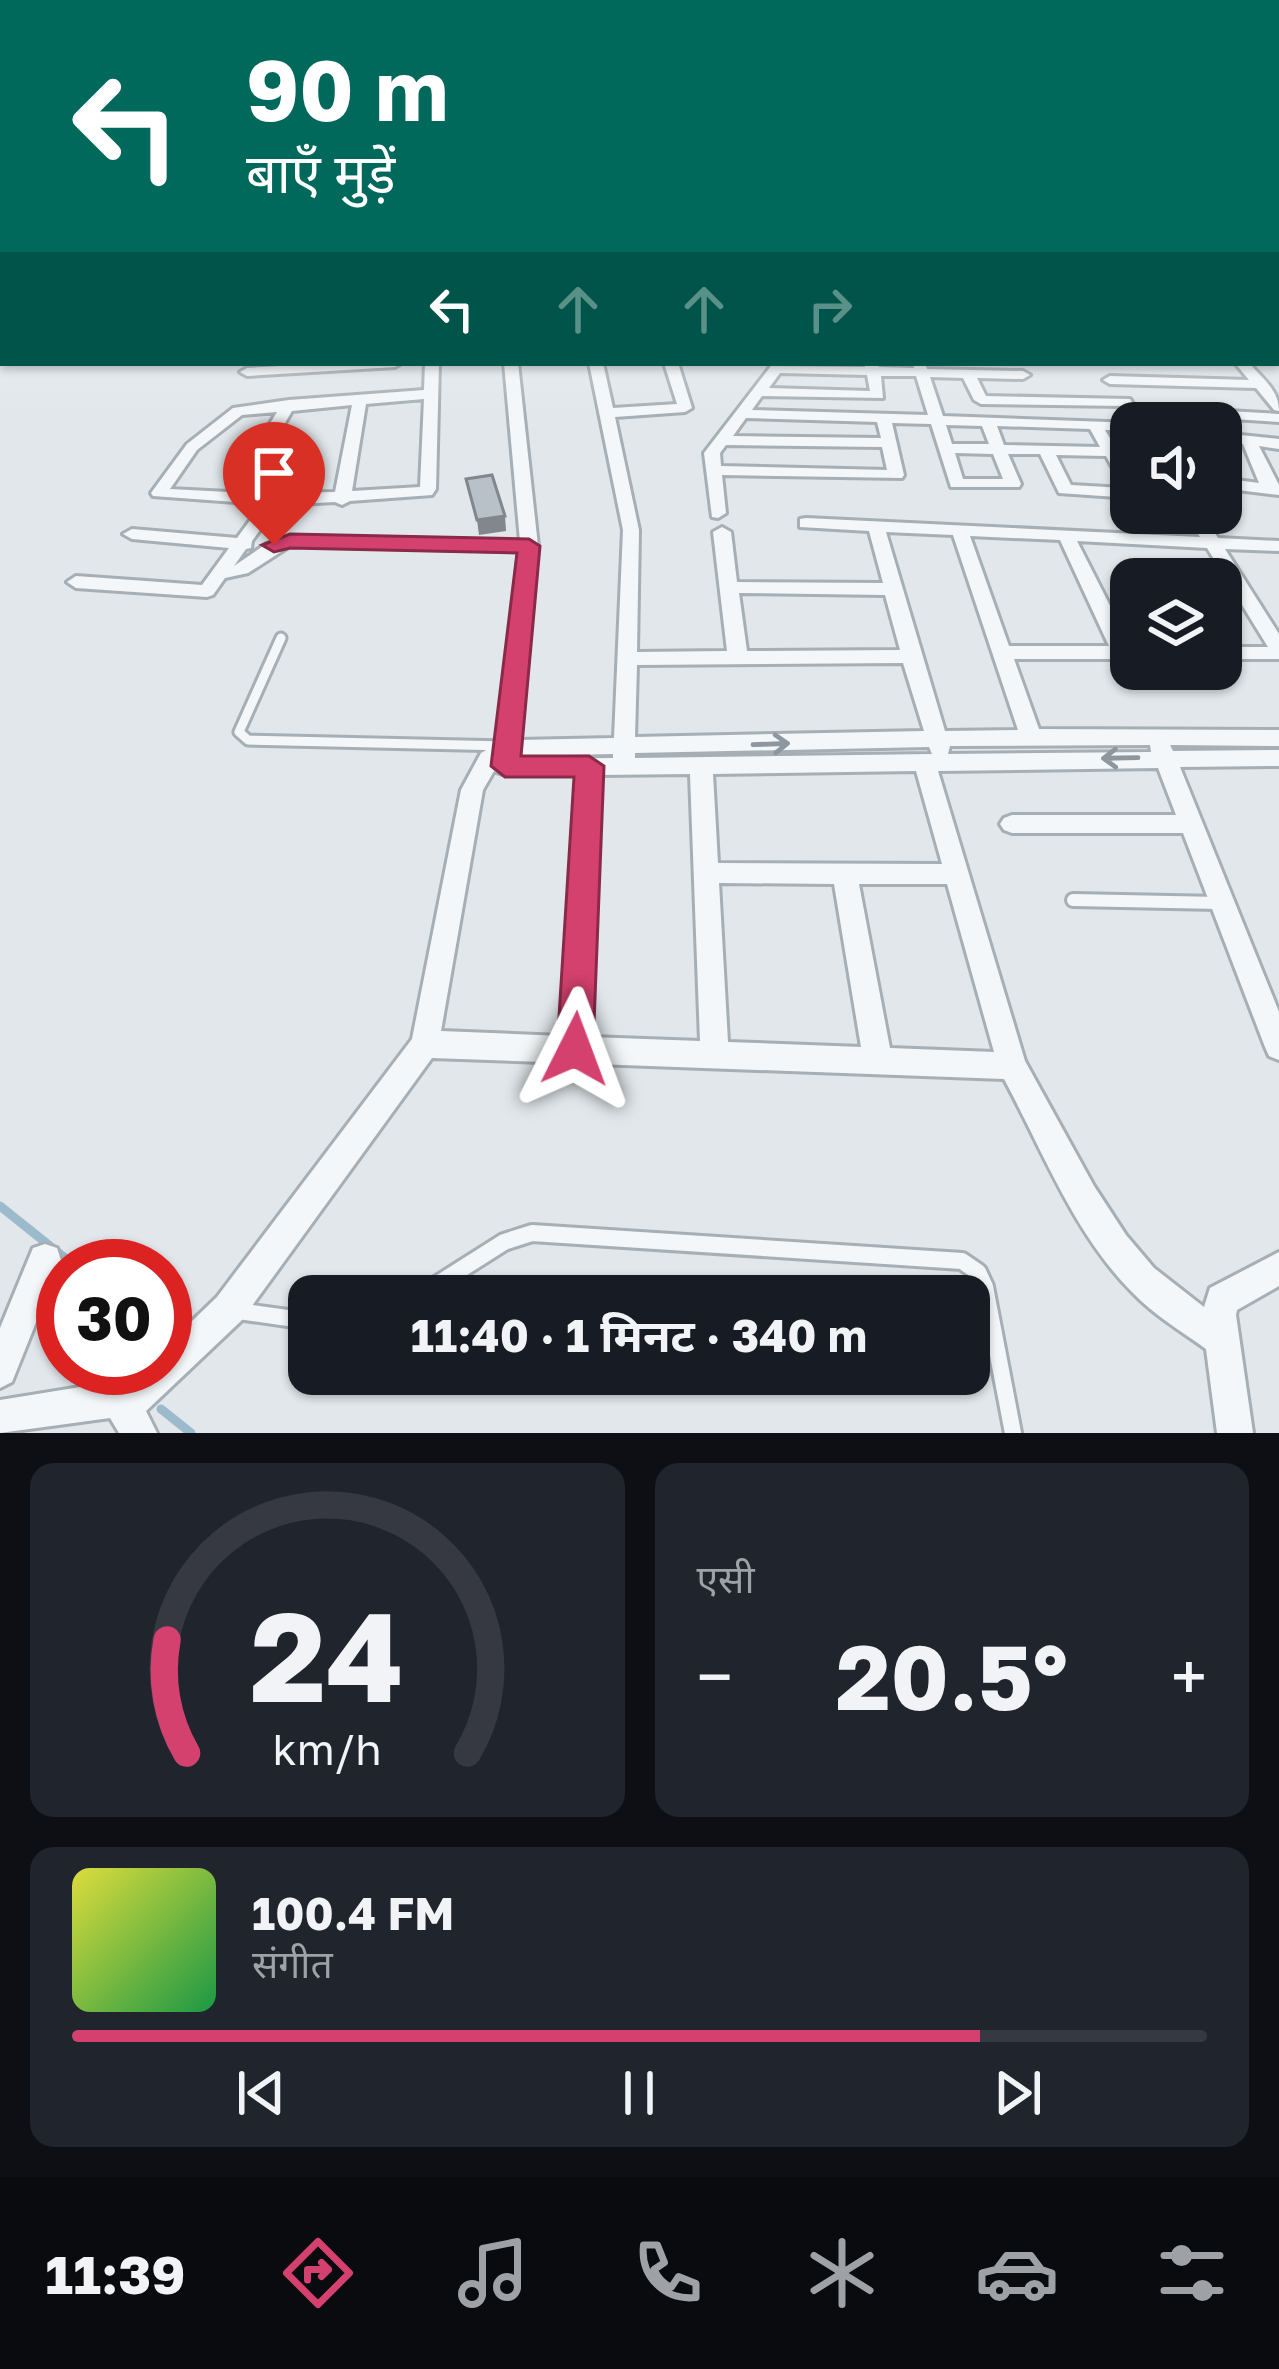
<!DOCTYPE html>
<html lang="hi">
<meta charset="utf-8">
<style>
:root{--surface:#171b24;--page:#20242c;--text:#f1f3f6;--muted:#9ea1a6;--line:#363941;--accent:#d5416f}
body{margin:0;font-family:"Golos Text","Noto Sans Devanagari",sans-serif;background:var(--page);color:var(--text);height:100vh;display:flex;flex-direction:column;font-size:45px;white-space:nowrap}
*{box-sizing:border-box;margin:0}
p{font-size:39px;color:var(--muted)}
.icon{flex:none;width:66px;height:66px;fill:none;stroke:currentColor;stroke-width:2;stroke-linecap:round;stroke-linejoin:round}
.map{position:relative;height:1433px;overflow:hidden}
.side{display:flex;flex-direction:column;gap:30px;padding:30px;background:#0d0f14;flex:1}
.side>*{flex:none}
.banner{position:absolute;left:0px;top:0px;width:1281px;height:366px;box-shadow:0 3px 9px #0004;background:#00695c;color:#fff;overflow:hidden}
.buttons{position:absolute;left:1110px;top:402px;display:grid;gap:24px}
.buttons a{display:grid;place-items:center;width:132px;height:132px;border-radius:24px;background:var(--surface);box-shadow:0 3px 9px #0004;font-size:60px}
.speed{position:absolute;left:36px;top:1239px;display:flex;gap:24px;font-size:60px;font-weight:700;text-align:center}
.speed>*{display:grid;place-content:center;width:156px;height:156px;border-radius:50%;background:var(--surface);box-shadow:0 3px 9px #0004;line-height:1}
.speed .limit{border:18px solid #d22;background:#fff;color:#111}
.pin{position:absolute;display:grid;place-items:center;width:102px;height:102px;color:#fff;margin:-123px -51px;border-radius:50% 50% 50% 0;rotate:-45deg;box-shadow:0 0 12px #0007}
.pin .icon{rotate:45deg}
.me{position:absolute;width:132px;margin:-66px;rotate:3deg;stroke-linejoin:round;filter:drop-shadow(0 0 9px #0008)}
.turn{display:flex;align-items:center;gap:42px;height:252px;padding:0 48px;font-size:54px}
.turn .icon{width:156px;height:156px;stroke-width:2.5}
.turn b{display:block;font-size:84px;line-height:102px}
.lanes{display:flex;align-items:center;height:114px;padding:0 48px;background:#0003;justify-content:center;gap:60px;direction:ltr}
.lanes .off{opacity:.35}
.big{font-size:90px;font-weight:700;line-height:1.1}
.side .card{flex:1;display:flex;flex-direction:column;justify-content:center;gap:18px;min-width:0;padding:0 42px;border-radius:24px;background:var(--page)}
.side .dial{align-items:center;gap:0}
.dial svg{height:312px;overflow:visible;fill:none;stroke:var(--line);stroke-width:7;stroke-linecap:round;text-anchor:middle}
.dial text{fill:var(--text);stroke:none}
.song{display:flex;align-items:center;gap:36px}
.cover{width:144px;height:144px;border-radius:18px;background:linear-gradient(135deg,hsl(60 70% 55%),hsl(140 70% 35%))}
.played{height:12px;border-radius:6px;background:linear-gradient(90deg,var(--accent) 80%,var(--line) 80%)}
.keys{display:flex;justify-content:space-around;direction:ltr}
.heat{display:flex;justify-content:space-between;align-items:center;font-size:66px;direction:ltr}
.side .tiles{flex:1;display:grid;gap:30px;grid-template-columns:1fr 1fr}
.card:last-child{grid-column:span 2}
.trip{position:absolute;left:288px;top:1275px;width:702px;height:120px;border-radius:24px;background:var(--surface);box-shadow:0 3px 9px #0004;font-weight:700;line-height:120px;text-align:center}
.menu{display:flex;height:192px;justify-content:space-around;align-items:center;background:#090b0e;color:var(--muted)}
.menu .icon{width:84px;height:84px}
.menu .current{color:var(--accent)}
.menu b{font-size:54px;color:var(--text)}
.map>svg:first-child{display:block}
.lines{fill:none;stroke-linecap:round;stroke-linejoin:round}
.stream{stroke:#9bbbcc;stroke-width:9}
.service-far2-casing{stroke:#a6afb5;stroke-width:15}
.service-far1-casing{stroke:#a6afb5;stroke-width:18}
.service-casing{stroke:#a6afb5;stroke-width:22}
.minor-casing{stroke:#a6afb5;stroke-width:6}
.tertiary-casing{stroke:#a6afb5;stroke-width:6}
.service-far2{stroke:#f4f7f9;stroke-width:9}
.service-far1{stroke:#f4f7f9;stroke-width:12}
.service{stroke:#f4f7f9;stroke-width:16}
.minor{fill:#f4f7f9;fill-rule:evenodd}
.tertiary{fill:#f4f7f9;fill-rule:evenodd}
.shaded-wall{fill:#81878c}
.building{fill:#b8c1c8;stroke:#81878c;stroke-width:3}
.oneway{stroke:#8e979e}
.route{fill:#d5416f;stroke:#8a2a48;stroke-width:3}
</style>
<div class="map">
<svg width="1279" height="1433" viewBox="0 0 1279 1433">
<rect width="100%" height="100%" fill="#e1e7eb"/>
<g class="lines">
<g class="stream">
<polyline points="0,1206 75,1266"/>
<polyline points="161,1409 191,1433"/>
</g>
<defs>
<polyline id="service-far2" points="281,638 239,732 248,740 507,746"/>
<polyline id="service-far1" points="1073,900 1219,903"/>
<g id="service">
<polyline points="419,1296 504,1242 532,1233 962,1261 978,1272 985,1287 1013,1433"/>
<polyline points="238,1311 309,1321"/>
</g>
<g id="minor">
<rect x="1278" y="218" width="1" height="7"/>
<polygon points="3,237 3,243 0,244 0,238"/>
<rect x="1278" y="249" width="1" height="6"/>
<polygon points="1278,290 1279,291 1279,299 1278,298"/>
<rect x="1278" y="318" width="1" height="8"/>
<polygon points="329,363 402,363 395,367 247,376 240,372 247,368"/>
<path d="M425,363H439L436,489L432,495L350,501L342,505L335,502L278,505L252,541L251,548L246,549L234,566L266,544L290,536L520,541L504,363H518L538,546L519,740L614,738L623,530L589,363H603L613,408L677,404L664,363H678L692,408L685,412L615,417L639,530L637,652L727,651L713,532L722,527L731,532L737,582L883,583L869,531L800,527V519L806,518L1200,537L1186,513H1202L1218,538L1279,541V551L1225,549L1279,634V659H1221V647H1268L1207,548L1077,541L1131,647V659H1014L1039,729L1279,730V746L1170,745L1173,751L1279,750V766L1180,767L1279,1012V1060L1269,1056L1265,1047L1183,833H1012L1004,830L1000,824L1004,818L1012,815H1176L1158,768L938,771L1025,1061L1094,1186L1126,1235L1154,1268L1204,1307L1210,1288L1279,1252V1286L1237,1310L1236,1315L1253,1433H1217L1206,1349C1181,1331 1154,1315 1133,1293C1074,1234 1043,1151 1004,1079L432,1058L241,1321L146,1411L157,1433H119L110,1418L0,1433V1400L130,1379L143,1368H165V1347L217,1297L412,1039L461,790L481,753L497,744L519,551L290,546L248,573L225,578L213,595L207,597L76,588L67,582L76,576L202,585L229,548L132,539L123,534L132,529L237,538L262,504L153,496L151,493L187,444L233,408L289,400L424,390ZM424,399L420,487L352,491L366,404ZM352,405L335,492L244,493L292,411ZM277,412L228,492L170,489L197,450L242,415ZM886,532L953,535L1018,730L945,731ZM970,536L1060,540L1109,646H1009ZM739,593L885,595L900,650L747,651ZM903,663L924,731L635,737L637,665ZM1150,745L1151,752L948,754L950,746ZM929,747L932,754L635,758V753ZM613,754V758L517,759V756ZM494,771L505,775H577L562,1036L441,1031L483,790ZM916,771L942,864L718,863L713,774ZM690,774L700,1041L590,1037L600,775ZM719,883L834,884L861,1047L728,1042ZM859,884H947L994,1052L890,1048Z"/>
<path d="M864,363H878L879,367L914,368L913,363H925L927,369L1023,371L1030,375L1023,379L977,378L986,396L1130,399L1132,402L1125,406L981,404L974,400L963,378L930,377L943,416L1136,423H1131V430H1105L1131,473V498L1059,493L1040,454H1008L1021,484L1019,487H951L931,424L892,423L904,475L902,478L722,475L726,513L718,518L712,517L704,453L771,366L865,367ZM780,373L867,375L870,391L769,388ZM881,376H916L928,415L752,410L762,396L883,398ZM746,418L877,422L881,438L733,436ZM946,425L982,426L989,444H952ZM997,426L1090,429L1100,447L1004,445ZM726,445L882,447L887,470L721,466L720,453ZM955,453L993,454L1003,479H963ZM1056,455L1106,456L1124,488L1071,485Z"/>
<path d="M1235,363H1249C1262,378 1279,390 1279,411L1274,410L1256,388L1110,384L1103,380L1110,376L1249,380Z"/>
<polygon points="1193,409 1279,414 1279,422 1188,416 1186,413"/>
<polygon points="1221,433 1279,439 1279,449 1259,446 1279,485 1279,495 1221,488 1221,478 1259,483 1243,444 1221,441"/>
<polygon points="45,1244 57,1248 61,1260 12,1382 0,1388 0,1328 33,1248"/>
</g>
<polygon id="tertiary" points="3,223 3,232 0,233 0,224"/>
</defs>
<use href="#service-far2" class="service-far2-casing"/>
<use href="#service-far1" class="service-far1-casing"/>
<use href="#service" class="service-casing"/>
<use href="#minor" class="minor-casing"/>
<use href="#tertiary" class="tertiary-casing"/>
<use href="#service-far2" class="service-far2"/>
<use href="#service-far1" class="service-far1"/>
<use href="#service" class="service"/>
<use href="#minor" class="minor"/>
<use href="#tertiary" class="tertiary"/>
</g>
<polygon class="shaded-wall" points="505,516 506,531 479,535 477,520"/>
<polygon class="building" points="492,475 505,516 477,520 466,479"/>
<defs><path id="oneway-shaft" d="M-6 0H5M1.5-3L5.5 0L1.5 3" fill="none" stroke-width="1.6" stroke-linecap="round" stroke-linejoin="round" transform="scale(3)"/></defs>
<g class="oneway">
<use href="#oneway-shaft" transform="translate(771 744) rotate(-2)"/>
<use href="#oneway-shaft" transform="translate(1120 758) rotate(179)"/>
</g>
<linearGradient id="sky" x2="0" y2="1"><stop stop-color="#89b7dd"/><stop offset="0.52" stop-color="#f2f4f6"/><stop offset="1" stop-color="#f2f4f6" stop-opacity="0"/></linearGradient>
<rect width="1279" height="418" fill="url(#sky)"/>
<polygon class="route" points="290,534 529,539 540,546 521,756 589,756 604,766 593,1049 588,1062 575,1067 562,1062 557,1049 574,777 505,777 491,766 517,553 290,548 274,552 262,545"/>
</svg>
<div class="buttons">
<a><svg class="icon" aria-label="sound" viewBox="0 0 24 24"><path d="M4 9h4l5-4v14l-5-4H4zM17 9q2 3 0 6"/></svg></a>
<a><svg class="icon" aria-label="layers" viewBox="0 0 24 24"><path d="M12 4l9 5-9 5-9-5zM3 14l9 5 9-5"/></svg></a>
</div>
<div class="speed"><div class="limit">30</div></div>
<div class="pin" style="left:274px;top:545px;background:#d93025"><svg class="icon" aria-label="arrive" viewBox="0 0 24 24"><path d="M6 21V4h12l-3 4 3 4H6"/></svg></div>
<svg class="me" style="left:575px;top:1049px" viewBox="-20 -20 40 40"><path d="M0-17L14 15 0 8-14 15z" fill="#d5416f" stroke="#fff" stroke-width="4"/></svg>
<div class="trip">11:40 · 1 मिनट · 340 m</div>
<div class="banner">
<div class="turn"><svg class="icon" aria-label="left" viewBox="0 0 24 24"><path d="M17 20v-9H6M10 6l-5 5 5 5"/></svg><div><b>90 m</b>बाएँ मुड़ें</div></div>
<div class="lanes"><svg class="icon" aria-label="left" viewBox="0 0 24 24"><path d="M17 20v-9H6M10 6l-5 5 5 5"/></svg><svg class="icon off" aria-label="ahead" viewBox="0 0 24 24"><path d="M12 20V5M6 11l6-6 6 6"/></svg><svg class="icon off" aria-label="ahead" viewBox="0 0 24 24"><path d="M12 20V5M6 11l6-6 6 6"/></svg><svg class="icon off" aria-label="right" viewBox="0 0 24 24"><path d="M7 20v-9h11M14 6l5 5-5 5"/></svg></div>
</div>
</div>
<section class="side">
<div class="tiles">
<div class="card dial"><svg viewBox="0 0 100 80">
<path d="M14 69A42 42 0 1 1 86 69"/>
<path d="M14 69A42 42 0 0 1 9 40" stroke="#d5416f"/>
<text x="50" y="56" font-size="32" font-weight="700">24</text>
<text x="50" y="72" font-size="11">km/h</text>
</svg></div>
<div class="card"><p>एसी</p>
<div class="heat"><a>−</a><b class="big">20.5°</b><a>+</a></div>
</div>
<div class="card">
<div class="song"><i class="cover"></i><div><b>100.4 FM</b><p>संगीत</p></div></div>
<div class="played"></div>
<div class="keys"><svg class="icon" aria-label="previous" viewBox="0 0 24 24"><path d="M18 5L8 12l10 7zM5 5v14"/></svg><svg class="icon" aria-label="pause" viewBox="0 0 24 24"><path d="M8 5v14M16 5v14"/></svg><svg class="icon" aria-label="next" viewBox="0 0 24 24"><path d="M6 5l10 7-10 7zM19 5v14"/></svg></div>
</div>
</div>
</section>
<nav class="menu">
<b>11:39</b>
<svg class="icon current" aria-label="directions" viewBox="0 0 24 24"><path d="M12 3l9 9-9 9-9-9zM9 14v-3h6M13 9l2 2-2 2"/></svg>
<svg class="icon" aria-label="music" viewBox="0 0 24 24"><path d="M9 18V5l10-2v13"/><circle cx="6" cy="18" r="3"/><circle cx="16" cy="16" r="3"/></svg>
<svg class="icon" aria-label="phone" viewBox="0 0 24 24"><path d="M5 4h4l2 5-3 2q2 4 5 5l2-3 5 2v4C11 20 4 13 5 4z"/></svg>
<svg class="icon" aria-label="climate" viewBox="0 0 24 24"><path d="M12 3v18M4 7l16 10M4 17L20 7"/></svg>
<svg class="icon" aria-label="car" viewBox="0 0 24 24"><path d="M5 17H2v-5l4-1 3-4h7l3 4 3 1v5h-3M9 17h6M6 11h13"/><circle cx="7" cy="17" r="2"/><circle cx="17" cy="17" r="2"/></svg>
<svg class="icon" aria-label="filters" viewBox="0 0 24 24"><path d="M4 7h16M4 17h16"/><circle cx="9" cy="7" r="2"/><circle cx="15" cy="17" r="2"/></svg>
</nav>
